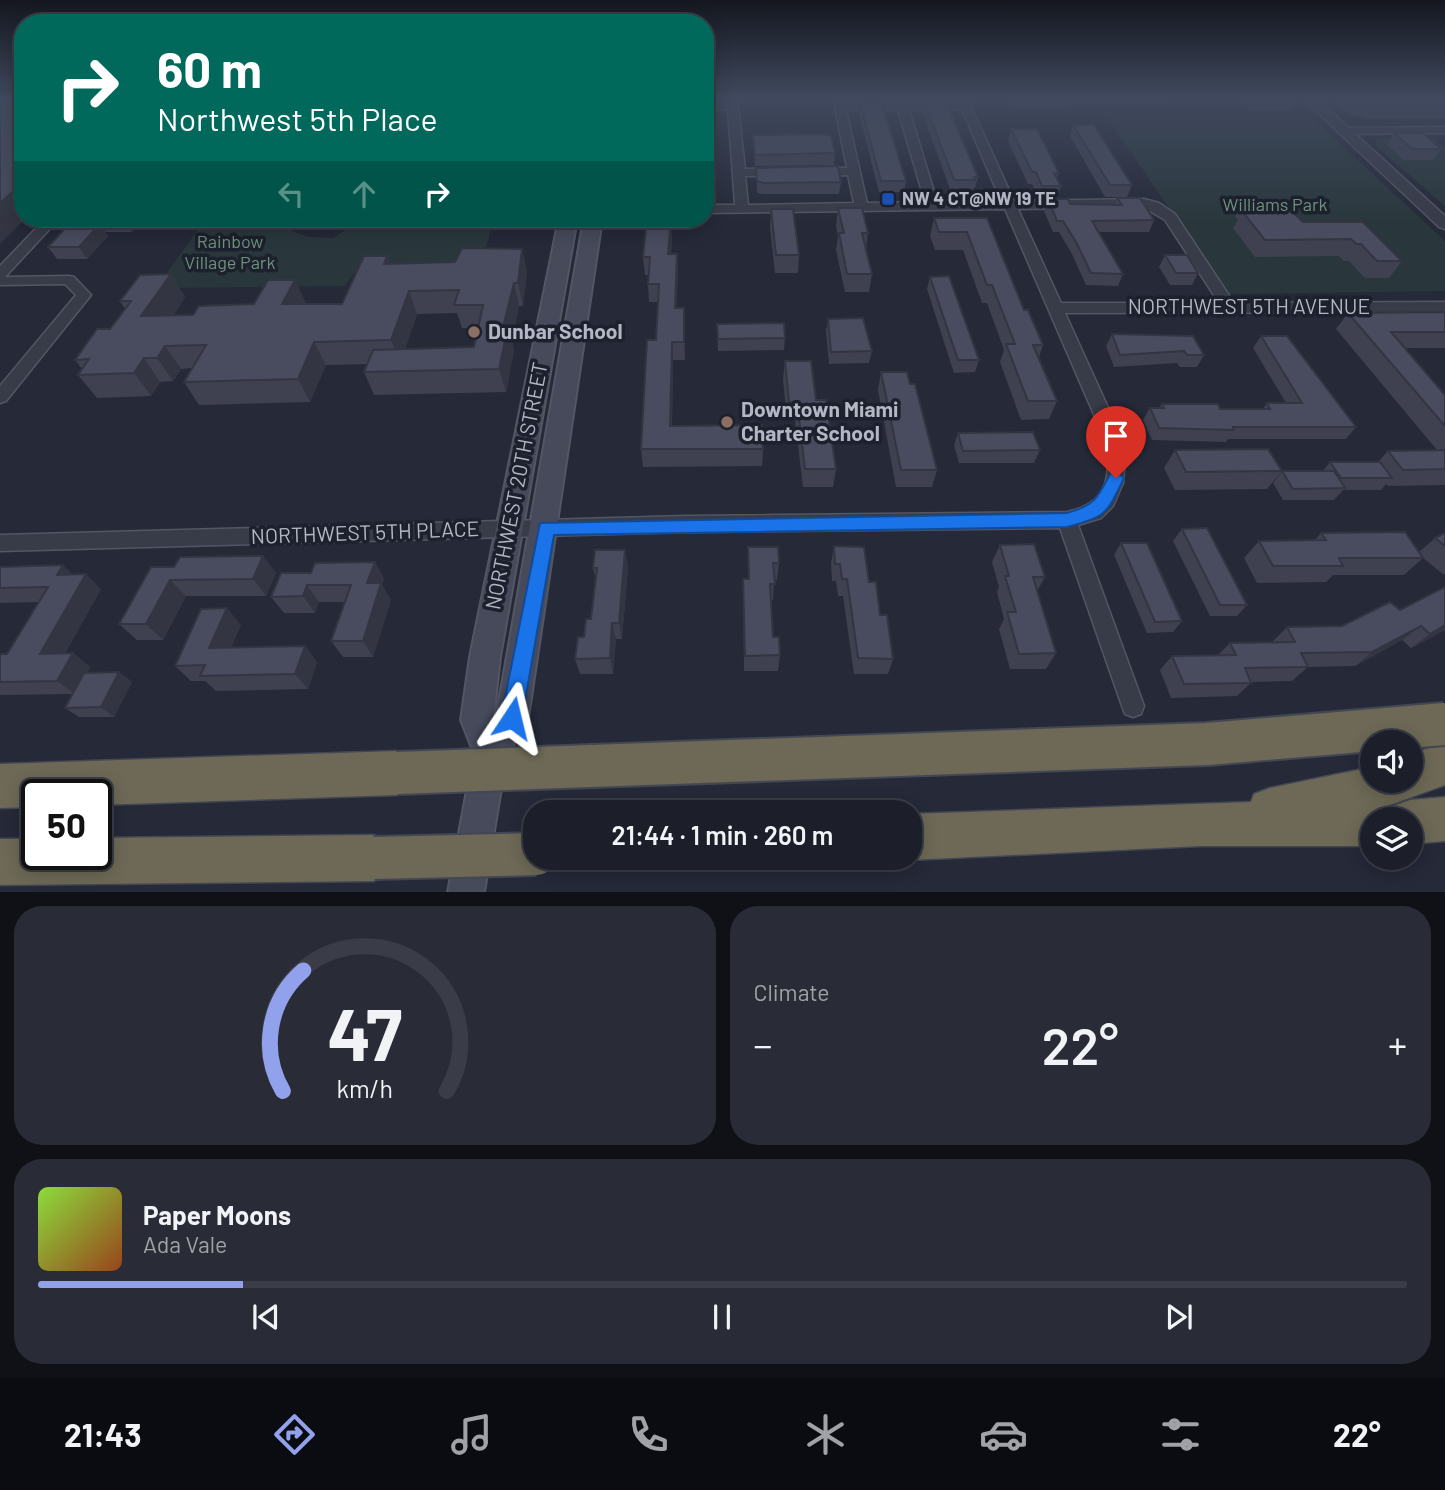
<!DOCTYPE html>
<meta charset="utf-8">
<style>
:root{--surface:#1c1f2a;--page:#292c36;--text:#f1f3f6;--muted:#a0a2a8;--line:#3a3d47;--accent:#91a1eb}
body{margin:0;font-family:Barlow,sans-serif;background:var(--page);color:var(--text);height:100vh;display:flex;flex-direction:column;font-size:26px;white-space:nowrap}
*{box-sizing:border-box;margin:0}
p{font-size:23px;color:var(--muted)}
.icon{flex:none;width:38px;height:38px;fill:none;stroke:currentColor;stroke-width:2;stroke-linecap:round;stroke-linejoin:round}
.map{position:relative;height:892px;overflow:hidden}
.side{display:flex;flex-direction:column;gap:14px;padding:14px;background:#0f1117;flex:1}
.side>*{flex:none}
.guide{position:absolute;left:14px;top:14px;width:700px;height:214px;border-radius:28px;box-shadow:0 4px 18px #0003,0 0 0 2px var(--line);background:#00695c;color:#fff;overflow:hidden}
.tools{position:absolute;left:1360px;top:730px;display:grid;gap:14px}
.tools a{display:grid;place-items:center;width:63px;height:63px;border-radius:50%;background:var(--surface);box-shadow:0 4px 18px #0003,0 0 0 2px var(--line);font-size:35px}
.speed{position:absolute;left:21px;top:779px;display:flex;gap:14px;font-size:35px;font-weight:700;text-align:center}
.speed>*{display:grid;place-content:center;width:91px;height:91px;border-radius:50%;background:var(--surface);box-shadow:0 4px 18px #0003,0 0 0 2px var(--line);line-height:1}
.speed .limit{border:4px solid #111;border-radius:10px;background:#fff;color:#111}
.pin{position:absolute;display:grid;place-items:center;width:60px;height:60px;color:#fff;margin:-72px -30px;border-radius:50% 50% 50% 0;rotate:-45deg;box-shadow:0 0 7px #0007}
.pin .icon{rotate:45deg}
.me{position:absolute;width:77px;margin:-38px;rotate:10deg;stroke-linejoin:round;filter:drop-shadow(0 0 5px #0008)}
.turn{display:flex;align-items:center;gap:24px;height:147px;padding:0 28px;font-size:32px}
.turn .icon{width:91px;height:91px;stroke-width:2.5}
.turn b{display:block;font-size:49px;line-height:60px}
.lanes{display:flex;align-items:center;height:66px;padding:0 28px;background:#0003;justify-content:center;gap:35px;direction:ltr}
.lanes .off{opacity:.35}
.big{font-size:52px;font-weight:600;line-height:1.1}
.side .tile{flex:1;display:flex;flex-direction:column;justify-content:center;gap:10px;min-width:0;padding:0 24px;border-radius:28px;background:var(--page)}
.side .dial{align-items:center;gap:0}
.dial svg{height:182px;overflow:visible;fill:none;stroke:var(--line);stroke-width:7;stroke-linecap:round;text-anchor:middle}
.dial text{fill:var(--text);stroke:none}
.song{display:flex;align-items:center;gap:21px}
.cover{width:84px;height:84px;border-radius:10px;background:linear-gradient(135deg,hsl(90 70% 55%),hsl(20 70% 35%))}
.played{height:7px;border-radius:4px;background:linear-gradient(90deg,var(--accent) 15%,var(--line) 15%)}
.keys{display:flex;justify-content:space-around;direction:ltr}
.heat{display:flex;justify-content:space-between;align-items:center;font-size:38px;direction:ltr}
.side .tiles{flex:1;display:grid;gap:14px;grid-template-columns:1fr 1fr}
.tile:last-child{grid-column:span 2}
.trip{position:absolute;left:523px;top:800px;width:399px;height:70px;border-radius:28px;background:var(--surface);box-shadow:0 4px 18px #0003,0 0 0 2px var(--line);font-weight:600;line-height:70px;text-align:center}
.tab-bar{display:flex;height:112px;justify-content:space-around;align-items:center;background:#0b0c11;color:var(--muted)}
.tab-bar .icon{width:49px;height:49px}
.tab-bar .active{color:var(--accent)}
.tab-bar b{font-size:32px;color:var(--text)}
.map>svg:first-child{display:block}
.green{fill:#29373c}
.lines{fill:none;stroke-linecap:round;stroke-linejoin:round}
.minor-casing{stroke:#535663;stroke-width:3}
.tertiary-casing{stroke:#535663;stroke-width:3}
.secondary-casing{stroke:#535663;stroke-width:4}
.motorway-casing{stroke:#434653;stroke-width:3}
.minor{fill:#383b48;fill-rule:evenodd}
.tertiary{fill:#383b48;fill-rule:evenodd}
.secondary{fill:#464a5b;fill-rule:evenodd}
.motorway{fill:#6d6956;fill-rule:evenodd}
.motorway-bridge-casing{stroke:#434653;stroke-width:46;stroke-linecap:butt}
.motorway-bridge{stroke:#6d6956;stroke-width:42}
.wall{fill:#3f4151;fill-rule:evenodd}
.shaded-wall{fill:#333542}
.building{fill:#494c5e;stroke:#333542;stroke-width:2}
.route{fill:#1a73e8;stroke:#114b97;stroke-width:2}
.transit-dot{fill:#1a4fb4;stroke:#1d202d;stroke-width:2.5}
.education-dot{fill:#8d6e63;stroke:#1d202d;stroke-width:2.5}
.labels{text-anchor:middle;stroke-width:7;stroke-linejoin:round;paint-order:stroke}
.far-poi-label{font-size:18px;font-weight:bold;fill:#b3b6c4;stroke:#1d202d;text-anchor:start}
.far-park-label{font-size:18px;fill:#6d927d;stroke:#1d202d}
.street-label{font-size:21px;fill:#b3b6c4;stroke:#1d202d}
.poi-label{font-size:21px;font-weight:bold;fill:#b3b6c4;stroke:#1d202d;text-anchor:start}
</style>
<div class="map">
<svg width="1445" height="892" viewBox="0 0 1445 892">
<rect width="100%" height="100%" fill="#252938"/>
<g class="green">
<polygon points="1103,112 1307,113 1445,241 1445,291 1228,294"/>
<polygon points="1434,138 1445,147 1445,206 1375,145 1377,139"/>
<path d="M174,219H296L292,231L309,237L333,238L355,224L491,219C490,227 490,239 486,246C468,277 385,272 353,274L345,286L156,288L205,220Z"/>
</g>
<g class="lines">
<defs>
<g id="minor">
<path d="M727,98H737L745,169L777,168L783,172L777,176H745L748,205L854,203L848,175L816,176L810,172L816,168H847L833,98H843L845,104L896,103L895,98H905L907,103H959L957,98H967L1014,201L1144,199L1159,203L1175,214L1234,303L1445,302V312L1065,313L1126,447L1123,483L1113,506L1101,518L1078,525L1144,706L1141,714L1133,717L1125,714L1122,706L1060,528L686,532L0,551V535L686,516L1067,512C1105,504 1110,483 1108,447L1005,209L705,213V205H735L728,109L705,110V104L727,103ZM962,109L1001,201L867,203L846,110H898L923,195L929,199L935,195L909,110ZM1143,207L1165,220L1219,303H1061L1018,209Z"/>
<polygon points="1445,127 1445,133 1345,134 1339,131 1345,128"/>
<polygon points="45,219 59,219 5,277 69,276 74,277 91,295 6,401 0,403 0,386 76,295 65,284 0,285 0,266"/>
</g>
<polygon id="tertiary" points="1302,98 1316,98 1445,216 1445,229 1439,227"/>
<polygon id="secondary" points="559,219 577,219 500,657 493,719 497,713 584,219 602,219 528,718 506,758 484,892 448,892 474,753 461,720 470,657"/>
<g id="motorway">
<polygon points="1445,743 1445,785 1384,807 1391,815 1394,806 1410,800 1445,797 1445,841 1410,844 1410,819 1372,819 1372,846 1200,846 910,860 905,858 910,858 910,814 1251,802 1254,794 1270,788 1372,767 1372,780 1410,780 1410,754"/>
<polygon points="397,751 412,758 419,773 412,788 397,795 96,805 96,794 37,794 37,807 0,808 0,764"/>
<polygon points="374,835 390,842 397,858 390,874 374,881 0,885 0,839 37,839 37,854 96,854 96,838"/>
</g>
</defs>
<use href="#minor" class="minor-casing"/>
<use href="#tertiary" class="tertiary-casing"/>
<use href="#secondary" class="secondary-casing"/>
<use href="#motorway" class="motorway-casing"/>
<use href="#minor" class="minor"/>
<use href="#tertiary" class="tertiary"/>
<use href="#secondary" class="secondary"/>
<use href="#motorway" class="motorway"/>
<defs>
<g id="motorway-bridge">
<polyline points="397,773 1207,744 1445,724"/>
<polyline points="374,858 536,854"/>
</g>
</defs>
<use href="#motorway-bridge" class="motorway-bridge-casing"/>
<use href="#motorway-bridge" class="motorway-bridge"/>
</g>
<g class="wall">
<polygon points="705,98 713,101 708,102 713,103 716,190 713,190 713,194 705,194"/>
<polygon points="856,98 877,98 877,100 856,101"/>
<polygon points="917,98 940,98 939,100 918,100"/>
<polygon points="1003,98 1170,98 1168,103 1071,104 1070,107 1007,106"/>
<polygon points="1240,98 1296,98 1289,110 1251,110"/>
<polygon points="1330,98 1445,98 1445,119 1368,119 1347,113"/>
<polygon points="924,101 978,177 975,188 973,188 972,192 951,192 922,112"/>
<polygon points="860,103 906,181 904,192 879,192 859,113"/>
<polygon points="1073,125 1132,185 1127,197 1105,197 1070,136"/>
<polygon points="1011,129 1059,173 1057,178 1061,186 1057,198 1038,198 1032,184 1028,184 1008,141"/>
<polygon points="1394,133 1441,149 1433,160 1404,160 1387,145"/>
<polygon points="753,135 835,153 834,165 755,166"/>
<polygon points="756,168 841,182 839,194 763,194 757,193"/>
<polygon points="1117,198 1154,220 1149,232 1099,232 1123,274 1118,286 1086,285 1072,254 1059,232 1053,232 1044,211 1048,199 1070,204 1115,205"/>
<polygon points="1244,200 1303,222 1363,222 1402,261 1389,278 1365,278 1349,261 1344,261 1339,256 1255,257 1233,228 1238,220 1235,217"/>
<polygon points="838,208 868,233 866,249 872,274 869,292 845,292 836,250 838,236 836,226"/>
<polygon points="771,209 799,255 798,273 775,273 770,227"/>
<polygon points="934,218 987,218 1024,310 1043,345 1039,357 1057,401 1049,419 1021,420 1000,362 1004,350 987,303 982,303 963,250 935,250 930,236"/>
<polygon points="94,219 144,219 132,232 105,232 108,236 87,259 57,259 48,247 97,224"/>
<polygon points="672,233 671,254 677,254 678,272 676,308 684,308 685,326 685,360 673,360 672,426 763,449 762,466 643,467 641,449 656,340 658,302 649,302 648,284 649,275 645,275 643,257"/>
<path d="M522,249L527,272L523,306H519L512,341L514,350L506,392L374,395L364,372L367,364L326,365L310,402L199,405L184,382L192,368L181,369L173,381L160,382L151,396L97,398L78,375L82,369L75,360L110,329L125,309L120,301L171,274L185,297L173,316L193,315L306,303L305,304H342L387,256L390,264L455,262ZM457,313L462,328H478L474,347L405,349L417,314Z"/>
<polygon points="1165,255 1198,273 1192,285 1170,285 1159,267"/>
<polygon points="930,277 979,360 975,372 954,373 927,289"/>
<polygon points="1445,312 1445,348 1405,348 1445,395 1445,485 1388,486 1386,484 1381,490 1343,490 1334,500 1283,500 1273,483 1282,471 1323,471 1330,462 1378,462 1388,451 1437,450 1336,329 1348,313"/>
<polygon points="828,319 872,351 869,363 829,364 826,331"/>
<polygon points="717,324 785,338 784,350 718,351"/>
<polygon points="1112,334 1204,355 1197,367 1180,367 1177,363 1114,367 1106,346"/>
<polygon points="1261,336 1356,427 1346,439 1228,439 1226,442 1152,440 1143,420 1150,408 1159,408 1162,404 1220,409 1263,409 1267,403 1286,403 1253,348"/>
<polygon points="785,361 816,400 836,469 833,487 803,487 795,420 787,420 783,379"/>
<polygon points="881,372 937,470 932,487 896,487 878,390"/>
<polygon points="958,433 1040,450 1034,463 959,463 954,445"/>
<polygon points="1175,450 1282,471 1267,489 1175,490 1164,468"/>
<polygon points="1182,529 1247,605 1237,616 1210,616 1173,541"/>
<polygon points="1321,533 1419,552 1435,538 1445,533 1445,574 1443,574 1423,558 1404,575 1333,575 1326,582 1257,583 1244,558 1259,541 1314,541"/>
<polygon points="1121,543 1182,621 1173,632 1147,633 1114,555"/>
<polygon points="1000,545 1045,577 1037,591 1056,653 1046,669 1010,669 999,629 1004,619 997,592 999,587 992,562"/>
<polygon points="834,546 869,582 880,615 893,659 888,674 854,674 843,596 838,596 836,581 832,581 831,563"/>
<polygon points="748,547 779,563 777,580 774,580 773,600 771,600 773,637 780,655 778,671 744,671 743,579 748,579"/>
<polygon points="625,550 628,567 622,639 616,639 613,674 580,674 575,659 591,619 596,581 593,568"/>
<polygon points="263,556 276,573 266,596 186,596 163,640 137,640 119,624 174,567"/>
<polygon points="375,562 384,579 382,585 391,600 373,657 343,657 331,641 345,602 319,602 315,613 284,613 271,597 311,573"/>
<polygon points="0,567 74,575 101,589 65,653 73,653 90,667 87,673 119,672 132,682 114,717 79,717 65,708 72,694 0,695 0,654 7,654 39,602 0,603"/>
<polygon points="1400,610 1445,630 1411,648 1402,640 1355,666 1308,667 1292,681 1251,682 1251,683 1237,696 1171,698 1160,670 1172,656 1218,655 1230,643 1272,642 1287,627 1342,626"/>
<polygon points="241,625 231,647 305,646 317,662 308,689 216,691 205,681 191,681 175,666"/>
</g>
<g class="shaded-wall">
<polygon points="705,98 713,98 713,101 705,102"/>
<polygon points="23,182 23,219 25,219 0,244 0,203"/>
<polygon points="124,219 144,219 132,232"/>
<polygon points="671,219 672,233 669,272 668,254"/>
<polygon points="100,224 108,236 87,259 79,247"/>
<polygon points="522,249 527,272 523,306 518,283"/>
<polygon points="677,254 678,272 676,326 675,308"/>
<polygon points="387,256 396,278 384,264"/>
<polygon points="171,274 185,297 157,339 141,316"/>
<polygon points="295,280 306,303 294,327 282,304"/>
<polygon points="514,283 519,306 512,341 514,350 506,392 499,369 503,327"/>
<polygon points="409,291 417,314 400,363 391,340"/>
<polygon points="684,308 685,326 685,360 684,342"/>
<polygon points="314,342 326,365 310,402 298,379"/>
<polygon points="672,342 673,360 671,444 670,426"/>
<polygon points="165,346 181,369 173,381 157,358"/>
<polygon points="144,358 160,382 151,396 134,373"/>
<polygon points="625,550 628,567 622,639 619,623"/>
<polygon points="263,556 276,573 266,596 253,579"/>
<polygon points="375,562 384,579 382,585 391,600 373,657 363,641 367,583"/>
<polygon points="63,565 79,580 57,575"/>
<polygon points="86,574 101,589 58,667 40,654"/>
<polygon points="170,580 186,596 163,640 146,624"/>
<polygon points="307,585 319,602 315,613 303,596"/>
<polygon points="227,608 241,625 224,664 209,648"/>
<polygon points="612,623 616,639 613,674 610,658"/>
<polygon points="1445,625 1445,630 1411,648 1430,634"/>
<polygon points="1421,626 1402,640 1355,666 1372,652"/>
<polygon points="305,646 317,662 308,689 295,674"/>
<polygon points="73,653 90,667 75,694 57,681"/>
<polygon points="119,672 132,682 114,717 101,707"/>
</g>
<g class="building">
<polygon points="0,98 23,98 23,182 0,203"/>
<polygon points="1372,98 1445,98 1445,100 1380,100"/>
<polygon points="705,101 713,103 716,180 713,180 713,184 705,184"/>
<polygon points="924,101 946,101 978,177 974,177 975,180 954,180"/>
<polygon points="860,103 882,103 906,181 881,181"/>
<polygon points="1073,125 1094,125 1132,185 1110,185"/>
<polygon points="1011,129 1037,129 1059,173 1054,173 1061,186 1042,186 1036,172 1032,172"/>
<polygon points="1394,133 1423,133 1441,149 1412,149"/>
<polygon points="825,134 831,136 835,153 755,155 753,135"/>
<polygon points="838,166 841,182 763,183 757,181 756,168"/>
<polygon points="1117,198 1140,198 1154,220 1092,221 1123,274 1091,273 1076,242 1063,221 1057,221 1048,199 1068,199 1070,204 1122,205"/>
<polygon points="1279,199 1303,222 1363,222 1402,261 1377,261 1361,244 1356,244 1351,239 1265,240 1242,211 1254,211 1244,200"/>
<polygon points="838,208 862,208 868,233 862,233 872,274 847,274 839,233 844,233"/>
<polygon points="771,209 793,209 799,255 776,255"/>
<polygon points="934,218 987,218 1024,310 1028,310 1043,345 1033,345 1057,401 1028,401 1006,344 1015,344 992,285 987,285 967,232 939,232"/>
<polygon points="647,219 671,219 668,254 677,254 675,308 684,308 684,342 672,342 670,426 762,425 763,449 641,449 647,340 656,340 659,284 648,284 650,257 643,257"/>
<polygon points="69,224 100,224 79,247 48,247"/>
<polygon points="462,248 522,249 518,283 514,283 503,327 508,327 499,369 364,372 373,350 474,347 483,305 454,305 459,290 409,291 391,340 314,342 298,379 184,382 206,345 165,346 157,358 144,358 134,373 78,375 89,359 75,360 97,329 110,329 131,301 120,301 140,275 171,274 141,316 193,315 199,306 254,304 268,280 295,280 282,304 342,304 364,256 387,256 384,264 455,262"/>
<polygon points="1165,255 1187,255 1198,273 1176,273"/>
<polygon points="949,276 979,360 958,360 930,277"/>
<polygon points="1445,312 1445,332 1391,332 1445,395 1445,426 1348,313"/>
<polygon points="863,318 872,351 831,352 828,319"/>
<polygon points="784,323 785,338 718,339 717,324"/>
<polygon points="1112,334 1193,336 1204,355 1187,355 1184,351 1120,355"/>
<polygon points="1261,336 1287,336 1356,427 1233,427 1234,430 1159,428 1150,408 1164,408 1162,404 1218,404 1220,409 1270,409 1267,403 1302,403"/>
<polygon points="785,361 811,361 816,400 826,400 836,469 805,469 797,402 789,402"/>
<polygon points="881,372 907,372 910,384 915,384 937,470 901,470"/>
<polygon points="1033,432 1040,450 963,451 958,433"/>
<polygon points="1268,449 1282,471 1186,472 1175,450"/>
<polygon points="1445,450 1445,469 1403,470 1388,451"/>
<polygon points="1330,462 1380,462 1392,478 1341,478"/>
<polygon points="1282,471 1334,471 1345,488 1293,489"/>
<polygon points="1207,528 1247,605 1220,605 1182,529"/>
<polygon points="1405,532 1423,558 1339,558 1343,566 1273,566 1259,541 1326,540 1321,533"/>
<polygon points="1445,533 1445,546 1435,538"/>
<polygon points="1121,543 1147,543 1182,621 1155,622"/>
<polygon points="1034,544 1045,577 1033,577 1056,653 1019,654 1007,612 1016,612 1005,576 1009,576 1000,545"/>
<polygon points="834,546 864,547 869,582 876,582 880,615 887,615 893,659 858,658 847,579 842,579 840,564 835,564"/>
<polygon points="748,547 778,547 779,563 773,563 775,584 770,584 773,637 779,637 780,655 745,656 743,579 749,579"/>
<polygon points="595,550 625,550 619,623 612,623 610,658 575,659 578,637 584,637 586,619 591,619 597,568 593,568"/>
<polygon points="263,556 253,579 170,580 146,624 119,624 151,567 174,567 180,557"/>
<polygon points="375,562 367,583 381,583 363,641 331,641 351,585 307,585 303,596 271,597 281,573 311,573 315,563"/>
<polygon points="63,565 57,575 86,574 40,654 73,653 57,681 0,682 0,654 7,654 48,587 0,588 0,567"/>
<polygon points="1445,587 1445,625 1430,634 1421,626 1372,652 1301,653 1308,667 1245,668 1251,683 1184,684 1172,656 1236,655 1230,643 1295,642 1287,627 1342,626 1390,602 1400,610"/>
<polygon points="227,608 209,648 305,646 295,674 200,676 205,665 175,666 201,609"/>
<polygon points="119,672 101,707 65,708 84,673"/>
</g>
<linearGradient id="sky" x2="0" y2="1"><stop stop-color="#14171f"/><stop offset="0.44" stop-color="#40495e"/><stop offset="1" stop-color="#40495e" stop-opacity="0"/></linearGradient>
<rect width="1445" height="223" fill="url(#sky)"/>
<path class="route" d="M1116,472L1124,478C1106,515 1107,516 1067,527L554,535L522,718L519,725L512,728L505,725L501,718L540,523L1067,513C1095,505 1097,499 1110,474Z"/>
<rect class="transit-dot" x="881" y="192" width="14" height="14" rx="3.5"/>
<g class="education-dot">
<circle cx="474" cy="332" r="7"/>
<circle cx="727" cy="422" r="7"/>
</g>
<g class="labels">
<g class="far-poi-label">
<text x="902" y="205">NW 4 CT@NW 19 TE</text>
</g>
<g class="far-park-label">
<text x="1275" y="211">Williams Park</text>
<text x="230" y="248">Rainbow<tspan x="230" dy="21">Village Park</tspan></text>
</g>
<g class="street-label">
<text x="1249" y="314">NORTHWEST 5TH AVENUE</text>
<text transform="translate(517 486) rotate(-79)" y="7">NORTHWEST 20TH STREET</text>
<text transform="translate(365 533) rotate(-2)" y="7">NORTHWEST 5TH PLACE</text>
</g>
<g class="poi-label">
<text x="488" y="339">Dunbar School</text>
<text x="741" y="417">Downtown Miami<tspan x="741" dy="24">Charter School</tspan></text>
</g>
</g>
</svg>
<div class="tools">
<a><svg class="icon" aria-label="sound" viewBox="0 0 24 24"><path d="M4 9h4l5-4v14l-5-4H4zM17 9q2 3 0 6"/></svg></a>
<a><svg class="icon" aria-label="layers" viewBox="0 0 24 24"><path d="M12 4l9 5-9 5-9-5zM3 14l9 5 9-5"/></svg></a>
</div>
<div class="speed"><div class="limit">50</div></div>
<div class="pin" style="left:1116px;top:478px;background:#d93025"><svg class="icon" aria-label="arrive" viewBox="0 0 24 24"><path d="M6 21V4h12l-3 4 3 4H6"/></svg></div>
<svg class="me" style="left:512px;top:718px" viewBox="-20 -20 40 40"><path d="M0-17L14 15 0 8-14 15z" fill="#1a73e8" stroke="#fff" stroke-width="4"/></svg>
<div class="trip">21:44 · 1 min · 260 m</div>
<div class="guide">
<div class="turn"><svg class="icon" aria-label="right" viewBox="0 0 24 24"><path d="M7 20v-9h11M14 6l5 5-5 5"/></svg><div><b>60 m</b>Northwest 5th Place</div></div>
<div class="lanes"><svg class="icon off" aria-label="left" viewBox="0 0 24 24"><path d="M17 20v-9H6M10 6l-5 5 5 5"/></svg><svg class="icon off" aria-label="ahead" viewBox="0 0 24 24"><path d="M12 20V5M6 11l6-6 6 6"/></svg><svg class="icon" aria-label="right" viewBox="0 0 24 24"><path d="M7 20v-9h11M14 6l5 5-5 5"/></svg></div>
</div>
</div>
<section class="side">
<div class="tiles">
<div class="tile dial"><svg viewBox="0 0 100 80">
<path d="M14 69A42 42 0 1 1 86 69"/>
<path d="M14 69A42 42 0 0 1 23 16" stroke="#91a1eb"/>
<text x="50" y="56" font-size="32" font-weight="700">47</text>
<text x="50" y="72" font-size="11">km/h</text>
</svg></div>
<div class="tile"><p>Climate</p>
<div class="heat"><a>−</a><b class="big">22°</b><a>+</a></div>
</div>
<div class="tile">
<div class="song"><i class="cover"></i><div><b>Paper Moons</b><p>Ada Vale</p></div></div>
<div class="played"></div>
<div class="keys"><svg class="icon" aria-label="previous" viewBox="0 0 24 24"><path d="M18 5L8 12l10 7zM5 5v14"/></svg><svg class="icon" aria-label="pause" viewBox="0 0 24 24"><path d="M8 5v14M16 5v14"/></svg><svg class="icon" aria-label="next" viewBox="0 0 24 24"><path d="M6 5l10 7-10 7zM19 5v14"/></svg></div>
</div>
</div>
</section>
<nav class="tab-bar">
<b>21:43</b>
<svg class="icon active" aria-label="directions" viewBox="0 0 24 24"><path d="M12 3l9 9-9 9-9-9zM9 14v-3h6M13 9l2 2-2 2"/></svg>
<svg class="icon" aria-label="music" viewBox="0 0 24 24"><path d="M9 18V5l10-2v13"/><circle cx="6" cy="18" r="3"/><circle cx="16" cy="16" r="3"/></svg>
<svg class="icon" aria-label="phone" viewBox="0 0 24 24"><path d="M5 4h4l2 5-3 2q2 4 5 5l2-3 5 2v4C11 20 4 13 5 4z"/></svg>
<svg class="icon" aria-label="climate" viewBox="0 0 24 24"><path d="M12 3v18M4 7l16 10M4 17L20 7"/></svg>
<svg class="icon" aria-label="car" viewBox="0 0 24 24"><path d="M5 17H2v-5l4-1 3-4h7l3 4 3 1v5h-3M9 17h6M6 11h13"/><circle cx="7" cy="17" r="2"/><circle cx="17" cy="17" r="2"/></svg>
<svg class="icon" aria-label="filters" viewBox="0 0 24 24"><path d="M4 7h16M4 17h16"/><circle cx="9" cy="7" r="2"/><circle cx="15" cy="17" r="2"/></svg>
<b>22°</b>
</nav>
